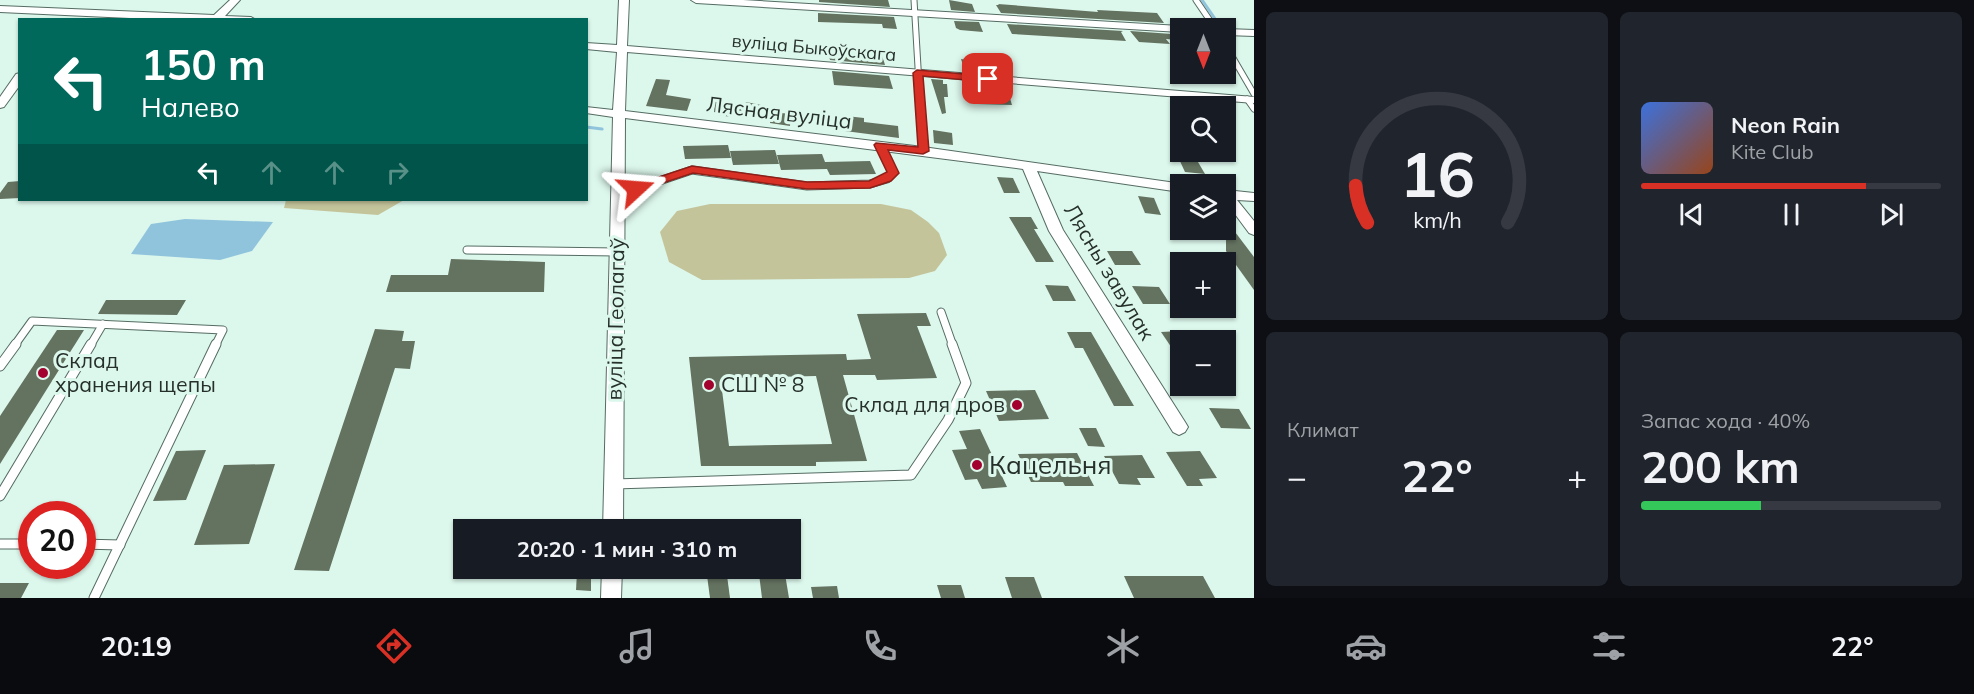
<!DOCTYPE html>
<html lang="ru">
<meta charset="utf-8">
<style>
:root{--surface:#171b24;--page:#20242c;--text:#f1f3f6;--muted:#9ea1a6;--line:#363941;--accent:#d93025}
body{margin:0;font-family:Mulish,sans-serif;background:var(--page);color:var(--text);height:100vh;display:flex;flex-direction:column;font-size:22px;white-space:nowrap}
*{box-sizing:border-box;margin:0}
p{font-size:20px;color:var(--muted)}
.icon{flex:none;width:33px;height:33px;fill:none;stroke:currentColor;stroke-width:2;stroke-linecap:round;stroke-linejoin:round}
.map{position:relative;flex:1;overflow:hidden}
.side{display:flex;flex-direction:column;gap:12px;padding:12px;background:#0d0f14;width:720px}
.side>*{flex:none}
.guide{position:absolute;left:18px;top:18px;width:570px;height:183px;border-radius:0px;box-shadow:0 2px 4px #0004;background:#00695c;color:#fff;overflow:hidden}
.needle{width:39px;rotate:180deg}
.fabs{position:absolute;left:1170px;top:18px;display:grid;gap:12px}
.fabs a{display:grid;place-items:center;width:66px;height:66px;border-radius:0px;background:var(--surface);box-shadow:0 2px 4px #0004;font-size:30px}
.speed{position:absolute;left:18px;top:501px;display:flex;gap:12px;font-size:30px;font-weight:700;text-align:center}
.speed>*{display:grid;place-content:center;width:78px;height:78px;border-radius:50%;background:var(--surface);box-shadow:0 2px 4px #0004;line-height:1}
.speed .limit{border:9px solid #d22;background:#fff;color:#111}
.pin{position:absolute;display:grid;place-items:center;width:51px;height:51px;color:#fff;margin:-26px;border-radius:12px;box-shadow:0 3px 9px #0006}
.me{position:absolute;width:66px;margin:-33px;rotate:71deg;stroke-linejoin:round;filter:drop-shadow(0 0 4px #0008)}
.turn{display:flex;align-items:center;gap:21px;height:126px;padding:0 24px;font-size:27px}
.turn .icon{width:78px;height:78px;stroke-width:2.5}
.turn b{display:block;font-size:42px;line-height:51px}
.lanes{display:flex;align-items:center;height:57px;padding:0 24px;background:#0003;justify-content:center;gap:30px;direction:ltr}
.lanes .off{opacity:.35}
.big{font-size:45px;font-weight:700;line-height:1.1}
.side .widget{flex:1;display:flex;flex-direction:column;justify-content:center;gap:9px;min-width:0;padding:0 21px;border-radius:9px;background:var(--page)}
.side .dial{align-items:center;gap:0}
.dial svg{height:156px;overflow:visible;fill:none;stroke:var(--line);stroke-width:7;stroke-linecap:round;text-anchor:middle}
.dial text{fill:var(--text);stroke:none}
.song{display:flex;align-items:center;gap:18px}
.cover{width:72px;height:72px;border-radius:9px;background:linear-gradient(135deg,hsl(220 70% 55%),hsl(20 70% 35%))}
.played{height:6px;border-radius:3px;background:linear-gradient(90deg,var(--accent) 75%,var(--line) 75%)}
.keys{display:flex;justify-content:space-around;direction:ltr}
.heat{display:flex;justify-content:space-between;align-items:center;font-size:33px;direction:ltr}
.charge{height:9px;border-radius:4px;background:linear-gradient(90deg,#34c759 40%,var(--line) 0)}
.side .tiles{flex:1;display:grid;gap:12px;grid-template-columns:repeat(2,1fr)}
.trip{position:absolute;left:453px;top:519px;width:348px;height:60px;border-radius:0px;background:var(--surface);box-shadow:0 2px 4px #0004;font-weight:700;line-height:60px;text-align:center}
.tabs{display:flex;height:96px;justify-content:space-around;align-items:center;background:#090b0e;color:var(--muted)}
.tabs .icon{width:42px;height:42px}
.tabs .selected{color:var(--accent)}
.tabs b{font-size:27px;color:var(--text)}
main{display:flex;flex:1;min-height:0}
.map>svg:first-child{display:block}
.green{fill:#c4c49b}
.water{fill:#90c4dd}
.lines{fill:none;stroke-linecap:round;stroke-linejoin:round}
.stream{stroke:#90c4dd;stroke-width:3}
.building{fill:#647260;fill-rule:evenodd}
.service-far2-casing{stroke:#556c63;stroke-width:7}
.service-far1-casing{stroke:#556c63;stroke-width:9}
.service-casing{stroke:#556c63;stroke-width:11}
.minor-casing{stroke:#556c63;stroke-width:2}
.service-far2{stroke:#fff;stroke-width:5}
.service-far1{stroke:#fff;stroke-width:7}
.service{stroke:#fff;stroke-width:9}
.minor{fill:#fff;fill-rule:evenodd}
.route{fill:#d93025;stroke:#8d1f18;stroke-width:1.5}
.poi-dot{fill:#a2022d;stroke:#dcf7ec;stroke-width:2}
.labels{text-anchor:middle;stroke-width:6;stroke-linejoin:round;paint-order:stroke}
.far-street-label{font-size:18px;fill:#26302b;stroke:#dcf7ec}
.street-label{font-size:21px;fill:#26302b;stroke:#dcf7ec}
.poi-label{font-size:21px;fill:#26302b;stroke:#dcf7ec;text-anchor:start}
.near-poi-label{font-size:26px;fill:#26302b;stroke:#dcf7ec;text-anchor:start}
</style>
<main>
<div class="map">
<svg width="1254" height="598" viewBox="0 0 1254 598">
<rect width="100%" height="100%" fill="#dcf7ec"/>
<g class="green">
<polygon points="286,200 404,200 378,215 284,208"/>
<polygon points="710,204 881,204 911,210 928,222 939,233 947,255 935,271 909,278 702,280 669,262 660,232 677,211"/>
</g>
<polygon class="water" points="185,219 273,222 252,251 220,260 131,254 151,224"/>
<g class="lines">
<g class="stream">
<polyline points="1202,0 1220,26"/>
<polyline points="586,127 602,129"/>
</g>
</g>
<g class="building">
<polygon points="819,0 888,0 890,7 819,2"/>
<polygon points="949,0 972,4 975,12 951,10"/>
<polygon points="998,4 1098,12 1097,10 1157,13 1164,23 1001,13 996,5 999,5"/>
<polygon points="818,13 894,17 897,29 883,28 882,24 818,22"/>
<polygon points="954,21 979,22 983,32 960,30 956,28"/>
<polygon points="1007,24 1123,31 1121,32 1126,41 1012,34"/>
<polygon points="1130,31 1172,34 1177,40 1166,39 1170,44 1139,42"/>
<polygon points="828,51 841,51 842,55 882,55 885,65 830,60"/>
<polygon points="961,59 999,65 1002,74 965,71"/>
<polygon points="832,71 889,76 893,89 834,85"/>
<polygon points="656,79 670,80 666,95 691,99 687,111 646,106"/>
<polygon points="931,79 943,80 943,84 947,84 948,97 944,97 946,113 942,114"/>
<polygon points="969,82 1006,85 1012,105 977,104"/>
<polygon points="715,101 745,105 746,102 761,105 758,118 732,114 731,117 719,115 719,113 714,112"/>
<polygon points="771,112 791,114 790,126 770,123"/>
<polygon points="846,116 864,118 864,122 898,126 899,138 845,131"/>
<polygon points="933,130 952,133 953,145 934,143"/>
<polygon points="728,145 731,158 685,159 683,146"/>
<polygon points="775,150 779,164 733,165 730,151"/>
<polygon points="822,154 825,162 870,161 876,174 830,175 827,169 781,170 777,155"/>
<polygon points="1179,159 1198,162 1205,174 1185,172"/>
<polygon points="997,177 1013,178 1020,193 1004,193"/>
<polygon points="20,181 20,198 0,199 0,193 8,182"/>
<polygon points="1138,196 1154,198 1161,215 1145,213"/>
<polygon points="1009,217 1031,217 1038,229 1034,229 1054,262 1036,262"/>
<polygon points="1226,220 1254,257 1254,290 1226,251"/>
<polygon points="1107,251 1132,251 1141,265 1115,265"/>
<polygon points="451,259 545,262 544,292 386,292 391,275 448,275"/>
<polygon points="1045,285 1068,286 1076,301 1053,301"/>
<polygon points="1132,286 1159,287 1170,304 1143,304"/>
<polygon points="106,300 186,300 177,315 98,314"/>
<path d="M926,313L931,326H917L937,378L877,380L875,375H843L867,461L816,462V466H701L689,357L846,354L847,360L871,359L857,314ZM816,376L832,444L729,446L722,390H727L725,378Z"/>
<polygon points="375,329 404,331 402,341 415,341 410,369 395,368 329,571 294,570"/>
<polygon points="57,330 84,330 0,464 0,416"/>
<polygon points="1180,331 1180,360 1161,332"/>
<polygon points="1067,332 1091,332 1134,406 1114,406 1083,348 1075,348"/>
<polygon points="1035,390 1049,419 999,421 986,391"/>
<polygon points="1209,408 1239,409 1251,429 1221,428"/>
<polygon points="1079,428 1096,428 1105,447 1088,446"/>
<polygon points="980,429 1007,487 982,489 977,479 965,480 952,450 967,449 959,431"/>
<polygon points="206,450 186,500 153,501 176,451"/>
<polygon points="1200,451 1217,478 1199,479 1203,486 1187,486 1166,452"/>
<polygon points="1077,453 1094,486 1065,486 1063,482 1031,482 1018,454"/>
<polygon points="1142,455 1155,478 1137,478 1141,485 1119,484 1104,456"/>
<polygon points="275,464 249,544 194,545 224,465"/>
<polygon points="706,568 726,568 730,598 710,598"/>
<polygon points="577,572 591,572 591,591 576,590"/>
<polygon points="759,574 785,574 789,598 762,598"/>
<polygon points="1124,576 1203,576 1215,598 1134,598"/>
<polygon points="1005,577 1034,577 1042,598 1012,598"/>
<polygon points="0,583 29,583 21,598 0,598"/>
<polygon points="937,585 961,585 965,598 941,598"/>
<polygon points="837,586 839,598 813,598 811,587"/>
</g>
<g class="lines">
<defs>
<g id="service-far2">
<polyline points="914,0 923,151"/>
<polyline points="1196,0 1215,28"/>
<polyline points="1226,46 1254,94"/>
<polyline points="1247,99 1254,109"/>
<polyline points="880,145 883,151"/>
</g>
<g id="service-far1">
<polyline points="618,195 692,170 807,186 870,184 887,179 893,173 882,149"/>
<polyline points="467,250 617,252"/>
<polyline points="941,312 953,346"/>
<polyline points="14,346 32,321 223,330 215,346"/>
<polyline points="90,346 103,324"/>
</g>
<g id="service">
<polyline points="0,366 16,344"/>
<polyline points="614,484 911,475 948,420 966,383 952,344"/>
<polyline points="0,496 91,344"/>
<polyline points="0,544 32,544"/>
<polyline points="82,544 120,545"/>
<polyline points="94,598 216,344"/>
</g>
<g id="minor">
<polygon points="230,0 240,0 225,16 251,17 256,20 173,20 0,12 0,6 214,15"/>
<polygon points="619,0 629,0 627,46 1254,97 1254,103 627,52 625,111 923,147 1183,184 1180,184 1180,192 1037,171 1063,230 1185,422 1188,427 1185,432 1179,435 1173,432 1049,231 1023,169 625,118 623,530 603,530 613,117 586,113 586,107 613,110 617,52 586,49 586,43 617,45"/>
<polygon points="691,0 743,0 1180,26 1185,28 1180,28 1180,32 696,3"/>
<polygon points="1226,29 1254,30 1254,36 1226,35"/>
<polygon points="20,73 20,85 4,107 0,108 0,97 16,74"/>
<polygon points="1226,190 1254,193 1254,201 1237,200 1254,221 1254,235 1249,233 1226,202"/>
<polygon points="602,568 622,568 621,598 601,598"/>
</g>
</defs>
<use href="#service-far2" class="service-far2-casing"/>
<use href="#service-far1" class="service-far1-casing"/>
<use href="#service" class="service-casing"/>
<use href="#minor" class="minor-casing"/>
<use href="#service-far2" class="service-far2"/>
<use href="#service-far1" class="service-far1"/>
<use href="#service" class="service"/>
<use href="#minor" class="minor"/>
</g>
<polygon class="route" points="917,70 988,76 993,79 988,82 923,76 929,151 923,154 888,150 899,173 891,181 870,188 807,189 693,173 636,192 630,189 632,186 692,166 807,182 869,181 887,172 874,145 876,143 918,147 913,73"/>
<g class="poi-dot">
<circle cx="43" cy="373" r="6"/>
<circle cx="709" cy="385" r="6"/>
<circle cx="1017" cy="405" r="6"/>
<circle cx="977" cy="465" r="6"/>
</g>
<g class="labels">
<g class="far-street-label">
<text transform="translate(814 48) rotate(5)" y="6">вуліца Быкоўскага</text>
</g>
<g class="street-label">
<text transform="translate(779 113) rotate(7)" y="7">Лясная вуліца</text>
<text transform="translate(1109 272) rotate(59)" y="7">Лясны завулак</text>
<text transform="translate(616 319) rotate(-89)" y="7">вуліца Геолагаў</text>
</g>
<g class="poi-label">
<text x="55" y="368">Склад<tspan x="55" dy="24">хранения щепы</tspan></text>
<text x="721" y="392">СШ № 8</text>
<text x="1005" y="412" text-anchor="end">Склад для дров</text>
</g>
<g class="near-poi-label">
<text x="989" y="474">Кацельня</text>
</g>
</g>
</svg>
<div class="fabs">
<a><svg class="needle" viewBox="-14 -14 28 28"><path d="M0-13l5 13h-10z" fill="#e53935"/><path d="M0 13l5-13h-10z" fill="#9ea1a6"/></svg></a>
<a><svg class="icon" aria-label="search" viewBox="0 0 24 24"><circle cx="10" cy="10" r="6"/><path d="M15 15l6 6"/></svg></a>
<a><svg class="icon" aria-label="layers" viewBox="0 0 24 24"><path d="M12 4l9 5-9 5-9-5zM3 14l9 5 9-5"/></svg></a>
<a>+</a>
<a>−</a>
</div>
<div class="speed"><div class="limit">20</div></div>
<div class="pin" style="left:988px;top:79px;background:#d93025"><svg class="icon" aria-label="arrive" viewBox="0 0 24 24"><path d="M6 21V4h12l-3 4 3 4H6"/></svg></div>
<svg class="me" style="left:636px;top:189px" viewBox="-20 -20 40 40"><path d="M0-17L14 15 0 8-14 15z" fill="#d93025" stroke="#fff" stroke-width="4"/></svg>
<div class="trip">20:20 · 1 мин · 310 m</div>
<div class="guide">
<div class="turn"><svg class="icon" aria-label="left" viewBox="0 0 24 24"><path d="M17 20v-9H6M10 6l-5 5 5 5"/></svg><div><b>150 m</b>Налево</div></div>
<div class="lanes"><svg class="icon" aria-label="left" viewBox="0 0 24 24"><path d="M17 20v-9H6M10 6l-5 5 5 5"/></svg><svg class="icon off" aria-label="ahead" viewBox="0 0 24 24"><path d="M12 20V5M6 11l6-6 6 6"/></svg><svg class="icon off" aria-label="ahead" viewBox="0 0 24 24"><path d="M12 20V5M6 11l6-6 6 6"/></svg><svg class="icon off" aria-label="right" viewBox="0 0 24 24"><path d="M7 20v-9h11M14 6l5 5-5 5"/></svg></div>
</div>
</div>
<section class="side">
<div class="tiles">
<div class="widget dial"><svg viewBox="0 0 100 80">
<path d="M14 69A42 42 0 1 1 86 69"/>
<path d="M14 69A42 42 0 0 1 8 50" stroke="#d93025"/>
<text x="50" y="56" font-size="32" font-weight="700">16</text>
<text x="50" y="72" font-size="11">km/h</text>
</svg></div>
<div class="widget">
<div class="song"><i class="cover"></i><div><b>Neon Rain</b><p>Kite Club</p></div></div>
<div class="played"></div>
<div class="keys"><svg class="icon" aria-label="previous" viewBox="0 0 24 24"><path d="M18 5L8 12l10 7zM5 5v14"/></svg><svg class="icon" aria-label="pause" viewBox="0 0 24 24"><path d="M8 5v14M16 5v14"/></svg><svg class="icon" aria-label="next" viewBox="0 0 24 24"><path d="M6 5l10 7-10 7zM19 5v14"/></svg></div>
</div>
<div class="widget"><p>Климат</p>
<div class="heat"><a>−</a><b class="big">22°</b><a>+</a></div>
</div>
<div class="widget"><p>Запас хода · 40%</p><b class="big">200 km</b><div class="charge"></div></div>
</div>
</section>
</main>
<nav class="tabs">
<b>20:19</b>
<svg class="icon selected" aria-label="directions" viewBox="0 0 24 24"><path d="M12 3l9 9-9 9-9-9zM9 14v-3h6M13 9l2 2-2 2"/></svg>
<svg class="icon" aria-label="music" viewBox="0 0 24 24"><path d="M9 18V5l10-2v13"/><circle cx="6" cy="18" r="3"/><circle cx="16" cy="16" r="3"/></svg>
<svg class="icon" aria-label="phone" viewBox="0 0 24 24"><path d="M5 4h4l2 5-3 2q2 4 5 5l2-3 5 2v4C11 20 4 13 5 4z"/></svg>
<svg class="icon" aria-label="climate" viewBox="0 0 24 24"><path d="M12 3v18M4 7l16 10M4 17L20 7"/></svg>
<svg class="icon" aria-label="car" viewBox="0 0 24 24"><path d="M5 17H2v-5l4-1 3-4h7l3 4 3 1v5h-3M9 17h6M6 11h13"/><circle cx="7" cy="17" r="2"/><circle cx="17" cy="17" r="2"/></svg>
<svg class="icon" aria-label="filters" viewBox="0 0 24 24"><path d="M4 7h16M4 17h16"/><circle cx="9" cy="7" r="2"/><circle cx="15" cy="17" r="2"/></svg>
<b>22°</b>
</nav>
